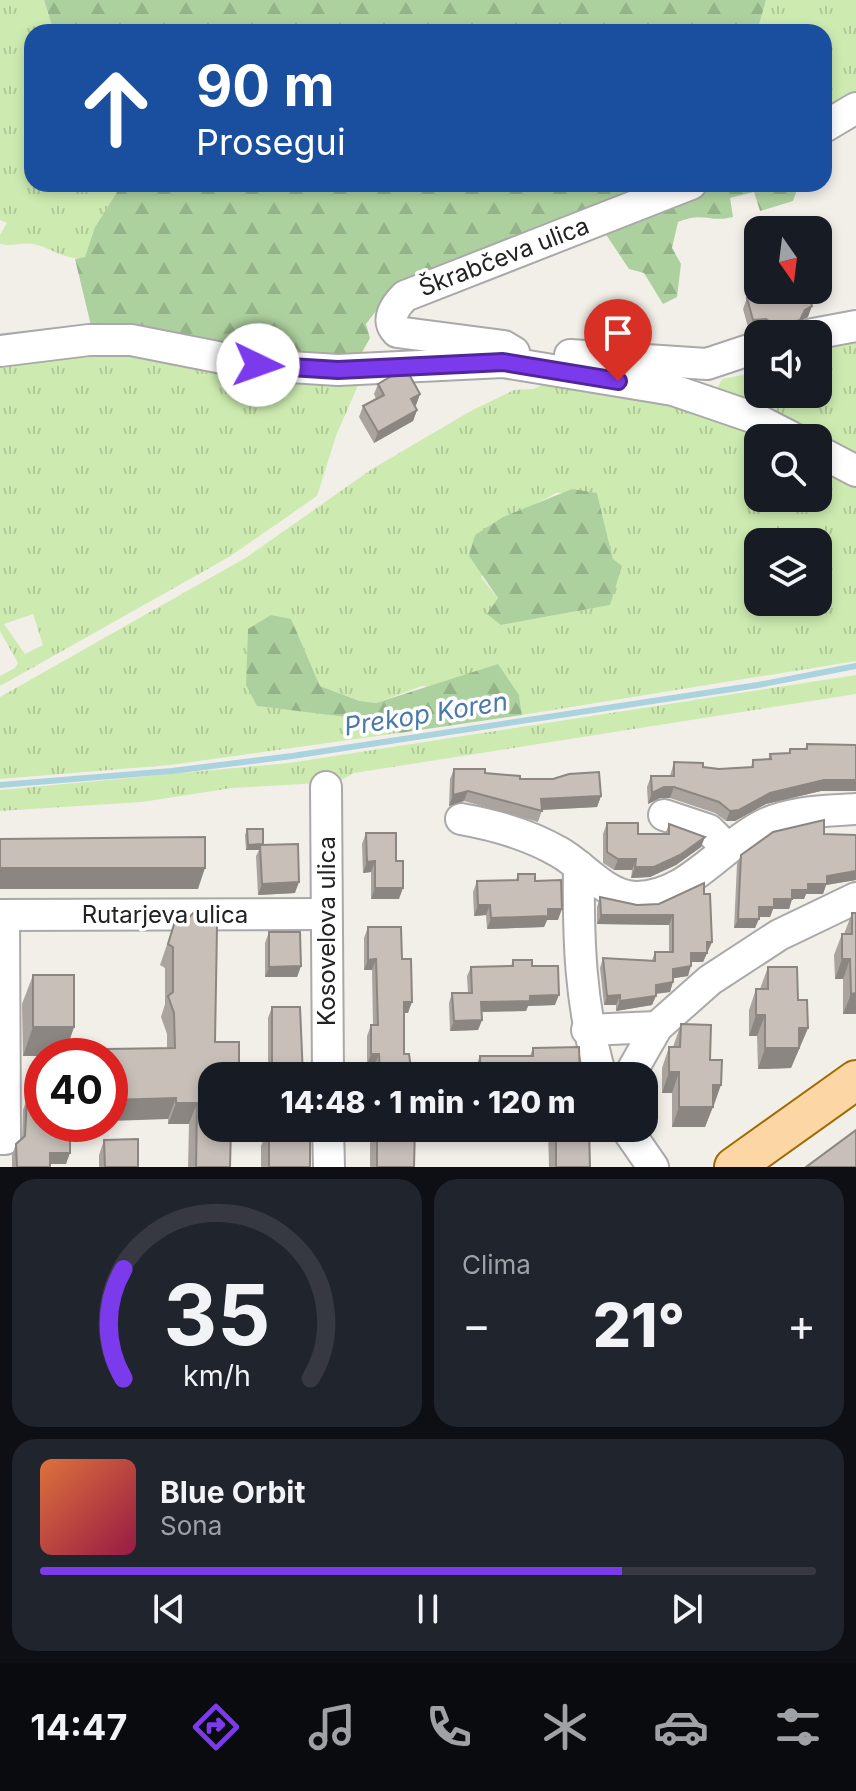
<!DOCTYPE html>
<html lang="it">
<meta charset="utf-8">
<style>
:root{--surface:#171b24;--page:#20242c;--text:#f1f3f6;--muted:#9ea1a6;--line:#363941;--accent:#7c3aed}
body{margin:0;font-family:Inter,sans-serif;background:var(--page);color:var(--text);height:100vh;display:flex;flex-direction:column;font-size:30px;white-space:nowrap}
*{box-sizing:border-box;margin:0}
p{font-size:26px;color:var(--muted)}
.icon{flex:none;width:44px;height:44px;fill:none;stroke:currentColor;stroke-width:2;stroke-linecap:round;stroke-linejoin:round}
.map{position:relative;height:1167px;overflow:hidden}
.sheet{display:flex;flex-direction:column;gap:12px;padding:12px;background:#0d0f14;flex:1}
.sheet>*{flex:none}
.top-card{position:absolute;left:24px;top:24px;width:808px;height:168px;border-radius:24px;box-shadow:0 4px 12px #0003;background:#1a4fa0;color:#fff;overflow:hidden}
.needle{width:52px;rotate:166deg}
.buttons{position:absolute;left:744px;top:216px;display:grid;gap:16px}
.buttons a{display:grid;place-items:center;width:88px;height:88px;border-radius:16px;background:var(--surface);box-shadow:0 4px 12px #0003;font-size:40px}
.speed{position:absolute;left:24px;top:1038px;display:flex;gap:16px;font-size:40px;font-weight:700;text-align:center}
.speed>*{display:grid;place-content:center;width:104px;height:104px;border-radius:50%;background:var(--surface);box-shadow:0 4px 12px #0003;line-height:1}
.speed .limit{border:12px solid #d22;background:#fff;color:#111}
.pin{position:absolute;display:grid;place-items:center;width:68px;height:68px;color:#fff;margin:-82px -34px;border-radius:50% 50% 50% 0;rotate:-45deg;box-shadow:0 0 8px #0007}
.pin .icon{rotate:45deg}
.me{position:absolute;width:88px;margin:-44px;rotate:93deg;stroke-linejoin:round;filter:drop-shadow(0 0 6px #0008)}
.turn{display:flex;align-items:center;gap:28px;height:168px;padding:0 40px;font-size:36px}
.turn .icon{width:104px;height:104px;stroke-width:2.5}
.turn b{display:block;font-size:56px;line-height:68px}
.big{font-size:60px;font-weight:800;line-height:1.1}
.sheet .tile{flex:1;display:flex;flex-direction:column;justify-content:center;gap:12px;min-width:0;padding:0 28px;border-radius:24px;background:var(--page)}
.sheet .dial{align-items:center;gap:0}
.dial svg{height:208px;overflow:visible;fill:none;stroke:var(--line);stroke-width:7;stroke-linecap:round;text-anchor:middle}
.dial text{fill:var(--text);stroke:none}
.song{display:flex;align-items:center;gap:24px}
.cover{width:96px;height:96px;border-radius:12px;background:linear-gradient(135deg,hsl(20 70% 55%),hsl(340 70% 35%))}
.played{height:8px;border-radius:4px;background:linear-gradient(90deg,var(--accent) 75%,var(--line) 75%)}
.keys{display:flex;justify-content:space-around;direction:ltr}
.heat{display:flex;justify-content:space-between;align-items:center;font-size:44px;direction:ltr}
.sheet .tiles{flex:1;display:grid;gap:12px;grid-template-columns:1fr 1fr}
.tile:last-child{grid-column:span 2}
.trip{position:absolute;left:198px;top:1062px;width:460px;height:80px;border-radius:24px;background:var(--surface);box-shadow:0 4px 12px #0003;font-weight:800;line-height:80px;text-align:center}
.menu{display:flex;height:128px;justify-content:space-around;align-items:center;background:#090b0e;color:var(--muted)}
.menu .icon{width:56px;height:56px}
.menu .current{color:var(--accent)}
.menu b{font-size:36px;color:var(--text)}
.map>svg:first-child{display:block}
.grass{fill:url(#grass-tufts);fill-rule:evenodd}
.forest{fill:url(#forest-firs)}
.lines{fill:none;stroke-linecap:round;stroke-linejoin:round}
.stream{stroke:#aad3df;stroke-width:6}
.minor-casing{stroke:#a9a9a9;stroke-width:34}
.major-casing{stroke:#a06b00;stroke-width:42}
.minor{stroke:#fff;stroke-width:30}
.major{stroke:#fcd6a4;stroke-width:38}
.wall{fill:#aba49e}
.shaded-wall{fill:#8b8681}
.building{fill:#c7bfb8;stroke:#8b8681;stroke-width:2}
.route-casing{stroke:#51269a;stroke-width:20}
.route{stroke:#7c3aed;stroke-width:14}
.labels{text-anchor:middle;stroke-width:7;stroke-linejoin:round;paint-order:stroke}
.street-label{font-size:24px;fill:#222;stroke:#fff}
.water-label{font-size:26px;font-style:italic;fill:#4a7aab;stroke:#fff}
</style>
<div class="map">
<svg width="856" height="1167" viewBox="0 0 856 1167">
<defs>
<pattern id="grass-tufts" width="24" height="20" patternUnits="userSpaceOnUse" patternTransform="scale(2)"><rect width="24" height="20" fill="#cdebb0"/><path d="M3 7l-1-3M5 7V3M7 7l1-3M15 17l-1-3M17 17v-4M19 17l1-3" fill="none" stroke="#b0c997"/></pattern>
<pattern id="forest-firs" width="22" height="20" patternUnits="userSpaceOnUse" patternTransform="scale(2)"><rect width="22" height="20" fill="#add19e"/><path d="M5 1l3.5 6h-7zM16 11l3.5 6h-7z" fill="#95b388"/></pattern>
</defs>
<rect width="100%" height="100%" fill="#f2efe9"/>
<g class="grass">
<path d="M0,0H44L54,32H32V184H122L95,227L85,258C65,261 51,247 33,244C22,242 12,247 0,244V235L7,223L0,220Z"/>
<polygon points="766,0 856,0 856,100 824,119 824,32 757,32"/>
<polygon points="856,337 856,454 768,409 717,389 722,379 758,372 758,394 818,394 818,340"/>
<path d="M146,351L359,383L336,436L317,496L229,557L0,686V676L15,668L18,663L0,631V358ZM33,614L43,645L25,654L4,624Z"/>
<path d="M547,383L666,399L762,438H758V498H818V464L856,488V661L522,715L519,695L422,686L376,703L361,701L320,686L291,620L257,706L371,719L394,718L399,733L170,765L0,779V697L247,557L372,469L469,412L514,390L533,389ZM556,493H597L613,559L610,605L501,625L498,598L481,577L534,505ZM758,542H818V602H758Z"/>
<polygon points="856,675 856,694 354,773 338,782 232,788 142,802 0,811 0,790 289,763"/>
</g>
<g class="forest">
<polygon points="44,0 766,0 757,32 54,32"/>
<polygon points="122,184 664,184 413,288 379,307 366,324 370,338 360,356 296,357 93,334 75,259 85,257 95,227"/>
<path d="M722,184H799L793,201L760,211L754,192L730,198L733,217C709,223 704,211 678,222L672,248L681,264L677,297L663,304L644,273L629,269L603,230Z"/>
<polygon points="572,489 597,493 613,559 622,566 610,605 501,625 487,614 498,598 469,556 475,535 503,517"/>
<polygon points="271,615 291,619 320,686 360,701 376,703 498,664 519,695 522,715 399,733 394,718 371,720 257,706 246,685 248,629"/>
</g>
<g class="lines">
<polyline class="stream" points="0,785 172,771 292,756 758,685 856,666"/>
<defs>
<g id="minor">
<polyline points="824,127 856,108"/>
<polyline points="813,334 856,326"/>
<polyline points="0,351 89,340 131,340 258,365 338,370 503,362 673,390 752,417 793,438"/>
<path d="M514,352L504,346L397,332C385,320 395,306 405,296L691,184"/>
<polyline points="570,355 707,364 758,347"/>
<polyline points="818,451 856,471"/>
<polyline points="326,787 328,1076"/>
<polyline points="664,815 709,830 726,847"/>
<path d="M461,819C495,825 528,834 559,852C583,865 606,897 636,897C685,898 719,848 761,826C789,811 825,811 856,809"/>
<path d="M579,866C578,939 580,1006 601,1076"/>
<polyline points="0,915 326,914"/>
<polyline points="587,1030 657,1027"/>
<polyline points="629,1076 657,1027 710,980 779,935 856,898"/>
<polyline points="328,1128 329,1167"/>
<polyline points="626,1128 653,1167"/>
<polyline points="0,1139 5,1139 4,915"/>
</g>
<polyline id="major" points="734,1167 856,1080"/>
</defs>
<use href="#minor" class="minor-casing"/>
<use href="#major" class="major-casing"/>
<use href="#minor" class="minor"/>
<use href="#major" class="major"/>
</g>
<g class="wall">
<polygon points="747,298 808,317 801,321 796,331 786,334 768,334 762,330 749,331 743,309"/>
<polygon points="378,384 420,394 416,405 414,406 417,410 413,421 374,443 359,417 363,406 376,399 374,394"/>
<polygon points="807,744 856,745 856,791 821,791 766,804 735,821 726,821 715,813 670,798 660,798 648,804 647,787 651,776 670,776 674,762 719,769 751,767 753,760 768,760 770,754 788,753 790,749 805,749"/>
<polygon points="454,769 485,773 601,796 597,807 542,810 538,822 464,801 449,806 450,779"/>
<polygon points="607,823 638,834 665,834 669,824 701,847 676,865 650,877 631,878 632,870 614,870 603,863 603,834"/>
<polygon points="247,829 263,845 295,893 258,895 256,856 259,850 246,850 245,835"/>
<polygon points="366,833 396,861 399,899 371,899 371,872 363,873 362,844"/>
<polygon points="824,834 856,835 856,880 826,885 823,894 806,894 804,899 792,899 789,909 773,909 770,917 759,917 755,928 734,928 737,864 741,855"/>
<polygon points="518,874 535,881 558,920 547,920 544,927 487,929 486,915 474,916 473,892 477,881 516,880"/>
<polygon points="704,894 712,942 703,962 691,962 688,976 673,978 670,992 656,994 652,1005 616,1011 616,1005 604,1005 600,968 603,958 652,960 655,952 669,952 669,925 597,924 597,907 600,897 637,905 659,904"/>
<polygon points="852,913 856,1014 843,1014 843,979 835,979 834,955 842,934 844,934"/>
<polygon points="175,921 212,1076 230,1167 188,1167 189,1124 168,1124 168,1119 110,1056 103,1056 105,1049 167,1048 167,1034 161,1017 165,1004 165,968 160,965"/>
<polygon points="368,927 402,959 408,1013 404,1013 404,1054 412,1076 376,1076 375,1065 367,1065 367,1036 371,1025 373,1025 372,970 364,970 364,938"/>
<polygon points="269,932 301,966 297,977 265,977 265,943"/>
<polygon points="513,960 532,966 555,1005 528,1006 526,1011 481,1012 482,1020 478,1030 450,1031 449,1003 452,993 468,993 467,976 471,967 511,966"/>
<polygon points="768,967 798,1000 808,1028 791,1068 758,1069 757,1036 749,1036 749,1010 756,989 760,989"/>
<polygon points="33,975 74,1027 64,1056 23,1056 22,1004"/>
<polygon points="272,1007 303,1076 263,1076 265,1069 268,1069 268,1018"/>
<polygon points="681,1024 710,1060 714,1105 713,1105 705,1127 672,1127 672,1093 662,1093 662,1068 669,1047 673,1047"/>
<polygon points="533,1048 580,1076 476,1076 476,1066 480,1056 530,1056"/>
<polygon points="27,1099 72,1127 70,1127 66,1164 50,1164 50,1167 12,1167 12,1155 16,1144 22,1140 23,1110"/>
<polygon points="268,1128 310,1128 310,1167 261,1167 261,1146"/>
<polygon points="376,1128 415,1128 414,1167 370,1167 370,1143"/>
<polygon points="549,1128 589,1128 590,1167 549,1167 548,1132"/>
<polygon points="104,1140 138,1167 99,1167 99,1155"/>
</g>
<g class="shaded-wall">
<polygon points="812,306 808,317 801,321 796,331 786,334 774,334 777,327"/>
<polygon points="766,319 762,330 749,331 753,320"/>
<polygon points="420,394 416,405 407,410 411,399"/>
<polygon points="417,410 413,421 374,443 378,432"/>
<polygon points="824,780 856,780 856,791 821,791 766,804 735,821 726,821 730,811 770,793"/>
<polygon points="664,787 674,787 670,798 660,798 648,804 652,793"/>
<polygon points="468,791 464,801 449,806 453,795"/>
<polygon points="601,796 597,807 537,810 541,799"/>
<polygon points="705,837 701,847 676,865 650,877 631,878 635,867"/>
<polygon points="263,844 260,845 259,850 246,850 248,845"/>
<polygon points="618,859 636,859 632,870 614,870"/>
<polygon points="375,861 371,872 363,873 367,862"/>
<polygon points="0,868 205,868 198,889 0,889"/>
<polygon points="856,871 856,880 826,885 823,894 806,894 804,899 792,899 789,909 773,909 770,917 755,917 759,907 792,890 827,876"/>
<polygon points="299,882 295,893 258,895 262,884"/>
<polygon points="375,888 403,888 399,899 371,899"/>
<polygon points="478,905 490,905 486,915 474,916"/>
<polygon points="548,909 562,909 558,920 547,920 544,927 487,929 491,918"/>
<polygon points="601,915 673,915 669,925 597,924"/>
<polygon points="738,919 759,919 755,928 734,928"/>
<polygon points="707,942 712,942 708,951 703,951"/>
<polygon points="691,953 707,953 703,962 688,962"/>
<polygon points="376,959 372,970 364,970 368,960"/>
<polygon points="842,959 850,959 843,979 835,979"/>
<polygon points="301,966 297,977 265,977 269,967"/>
<polygon points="691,966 688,976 669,979 673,969"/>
<polygon points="673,982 670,992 652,994 656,985"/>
<polygon points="856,993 856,1014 843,1014 851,994"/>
<polygon points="559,995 555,1005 528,1006 526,1011 477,1012 481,1002 530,996"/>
<polygon points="620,995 616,1005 604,1005 607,996"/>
<polygon points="656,996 652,1005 616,1011 620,1001"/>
<polygon points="404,1002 412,1002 408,1013 400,1013"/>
<polygon points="756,1015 765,1015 757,1036 749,1036"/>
<polygon points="482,1020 478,1030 450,1031 454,1021"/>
<polygon points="33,1027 74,1027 64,1056 23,1056"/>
<polygon points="799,1028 808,1028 791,1068 758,1069 765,1048"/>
<polygon points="371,1054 379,1054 375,1065 367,1065"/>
<polygon points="669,1072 679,1072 672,1093 662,1093"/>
<polygon points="713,1085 721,1085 714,1105 705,1105"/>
<polygon points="176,1098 168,1119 110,1121 110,1100"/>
<polygon points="176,1103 197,1103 189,1124 168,1124"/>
<polygon points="679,1107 713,1107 705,1127 672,1127"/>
<polygon points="50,1153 70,1153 66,1164 46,1164"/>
</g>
<g class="building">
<polygon points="783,290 807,290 812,306 805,310 800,320 777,327 766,319 753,320 747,298"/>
<polygon points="409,374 420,394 411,399 417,410 378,432 363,406 384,395 378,384 393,375"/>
<polygon points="807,744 856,745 856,780 824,780 770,793 739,810 730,811 719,802 674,787 664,787 652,793 651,776 674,776 674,762 703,763 703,767 719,769 753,767 753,760 771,759 770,754 790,753 790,749 807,749"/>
<polygon points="454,769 485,769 485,773 520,776 520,779 553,779 569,774 599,772 601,796 541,799 542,811 468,791 453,795"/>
<polygon points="824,820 824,834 856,835 856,871 827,876 827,884 808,884 808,890 792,890 792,899 774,899 774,907 759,907 759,919 738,919 741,855 773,832"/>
<polygon points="607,823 638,823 638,834 669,834 669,824 705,837 680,855 654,867 635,867 636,859 618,859 607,852"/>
<polygon points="247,829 263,829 263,844 248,845"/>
<polygon points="366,833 396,833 396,861 403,861 403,888 375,888 375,861 367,862"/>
<polygon points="205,837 205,868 0,868 0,839"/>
<polygon points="298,844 299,882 262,884 260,845"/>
<polygon points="518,874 535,874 535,881 561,880 562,909 548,909 548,916 491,918 490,905 478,905 477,881 518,880"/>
<polygon points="704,883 704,894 710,894 712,942 707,942 707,953 691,953 691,966 673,969 673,982 656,985 656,996 620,1001 620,995 607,996 603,958 655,961 655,952 673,952 673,915 601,915 600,897 637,905 659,904"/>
<polygon points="195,911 205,920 215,920 217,927 215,1042 239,1042 239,1076 212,1076 212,1128 231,1128 230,1167 196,1167 197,1103 176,1103 176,1098 110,1100 110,1056 105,1056 105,1049 175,1048 174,1013 168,996 173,992 173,947 168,944 175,921 186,921"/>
<polygon points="852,913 856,913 856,993 851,994 850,959 842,959 842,934 852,934"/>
<polygon points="368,927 401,927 402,959 411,959 412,1002 404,1002 404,1054 409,1054 412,1076 380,1076 379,1054 371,1054 371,1025 378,1025 376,959 368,960"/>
<polygon points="269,932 300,932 301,966 269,967"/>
<polygon points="513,960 532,960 532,966 558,966 559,995 530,996 530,1001 481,1002 482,1020 454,1021 452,993 472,993 471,967 513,966"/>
<polygon points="768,967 797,967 798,1000 807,1000 808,1028 799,1028 799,1048 765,1048 765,1015 756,1015 756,989 768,989"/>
<rect x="33" y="975" width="41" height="52"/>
<polygon points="272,1007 300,1007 303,1076 265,1076 265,1069 272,1069"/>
<polygon points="681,1024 711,1025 710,1060 722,1060 721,1085 713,1085 713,1107 679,1107 679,1072 669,1072 669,1047 680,1047"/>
<polygon points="579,1047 580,1076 480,1076 480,1056 533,1056 533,1048"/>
<polygon points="42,1098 42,1124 70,1124 70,1153 50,1153 50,1167 17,1167 16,1144 25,1136 27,1099"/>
<rect x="269" y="1128" width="41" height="39"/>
<polygon points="377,1128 415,1128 414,1167 377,1167"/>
<polygon points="556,1128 589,1128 590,1167 556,1167"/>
<polygon points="856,1130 856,1167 806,1167"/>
<polygon points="138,1139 138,1167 105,1167 104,1140"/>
</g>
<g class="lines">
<defs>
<polyline id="route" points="258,365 338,370 503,362 618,381"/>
</defs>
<use href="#route" class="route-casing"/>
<use href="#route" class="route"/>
</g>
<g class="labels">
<g class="street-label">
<text transform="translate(504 257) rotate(-21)" y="8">Škrabčeva ulica</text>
<text x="165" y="923">Rutarjeva ulica</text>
<text transform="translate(327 931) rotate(-90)" y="8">Kosovelova ulica</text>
</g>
<g class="water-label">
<text transform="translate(426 714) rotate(-9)" y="9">Prekop Koren</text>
</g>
</g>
</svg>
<div class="buttons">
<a><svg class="needle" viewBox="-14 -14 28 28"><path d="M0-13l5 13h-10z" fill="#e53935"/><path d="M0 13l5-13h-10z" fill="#9ea1a6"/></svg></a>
<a><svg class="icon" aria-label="sound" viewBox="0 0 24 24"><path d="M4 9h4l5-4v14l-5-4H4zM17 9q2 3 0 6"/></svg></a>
<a><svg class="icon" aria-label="search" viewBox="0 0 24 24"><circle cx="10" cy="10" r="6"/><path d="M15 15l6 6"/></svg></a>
<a><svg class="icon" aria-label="layers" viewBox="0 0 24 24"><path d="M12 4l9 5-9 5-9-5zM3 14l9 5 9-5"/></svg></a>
</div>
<div class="speed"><div class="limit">40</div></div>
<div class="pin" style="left:618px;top:381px;background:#d93025"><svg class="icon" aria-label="arrive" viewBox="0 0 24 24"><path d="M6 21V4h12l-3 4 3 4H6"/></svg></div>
<svg class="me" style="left:258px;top:365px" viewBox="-20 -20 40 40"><circle r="19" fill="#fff"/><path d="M0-13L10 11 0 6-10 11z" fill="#7c3aed"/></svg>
<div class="trip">14:48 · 1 min · 120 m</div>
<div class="top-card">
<div class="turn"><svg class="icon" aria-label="ahead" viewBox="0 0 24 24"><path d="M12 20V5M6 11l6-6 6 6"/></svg><div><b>90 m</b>Prosegui</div></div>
</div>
</div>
<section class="sheet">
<div class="tiles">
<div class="tile dial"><svg viewBox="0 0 100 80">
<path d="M14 69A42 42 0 1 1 86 69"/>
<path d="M14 69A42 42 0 0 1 14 27" stroke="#7c3aed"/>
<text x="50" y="56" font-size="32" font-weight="700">35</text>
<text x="50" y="72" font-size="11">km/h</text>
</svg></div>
<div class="tile"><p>Clima</p>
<div class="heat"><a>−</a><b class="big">21°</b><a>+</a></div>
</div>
<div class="tile">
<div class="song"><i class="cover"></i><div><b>Blue Orbit</b><p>Sona</p></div></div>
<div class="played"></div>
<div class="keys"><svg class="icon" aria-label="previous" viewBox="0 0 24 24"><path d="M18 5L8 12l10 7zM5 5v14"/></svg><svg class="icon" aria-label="pause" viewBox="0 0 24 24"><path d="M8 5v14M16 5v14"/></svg><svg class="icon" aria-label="next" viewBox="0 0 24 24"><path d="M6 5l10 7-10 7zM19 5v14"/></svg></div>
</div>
</div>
</section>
<nav class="menu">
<b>14:47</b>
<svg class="icon current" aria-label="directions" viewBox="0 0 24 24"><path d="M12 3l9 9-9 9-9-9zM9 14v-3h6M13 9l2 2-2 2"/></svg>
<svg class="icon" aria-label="music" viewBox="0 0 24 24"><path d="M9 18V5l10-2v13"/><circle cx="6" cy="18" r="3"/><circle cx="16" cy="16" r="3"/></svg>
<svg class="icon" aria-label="phone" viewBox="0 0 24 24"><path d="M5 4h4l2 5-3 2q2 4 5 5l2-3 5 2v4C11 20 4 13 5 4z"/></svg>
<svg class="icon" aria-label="climate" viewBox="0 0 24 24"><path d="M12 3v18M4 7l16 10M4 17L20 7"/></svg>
<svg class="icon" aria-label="car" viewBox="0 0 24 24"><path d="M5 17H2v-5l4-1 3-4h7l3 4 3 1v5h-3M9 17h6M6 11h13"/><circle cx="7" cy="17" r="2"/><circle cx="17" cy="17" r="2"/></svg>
<svg class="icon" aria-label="filters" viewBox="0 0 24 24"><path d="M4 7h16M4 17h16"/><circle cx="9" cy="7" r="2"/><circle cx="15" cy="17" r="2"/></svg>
</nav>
